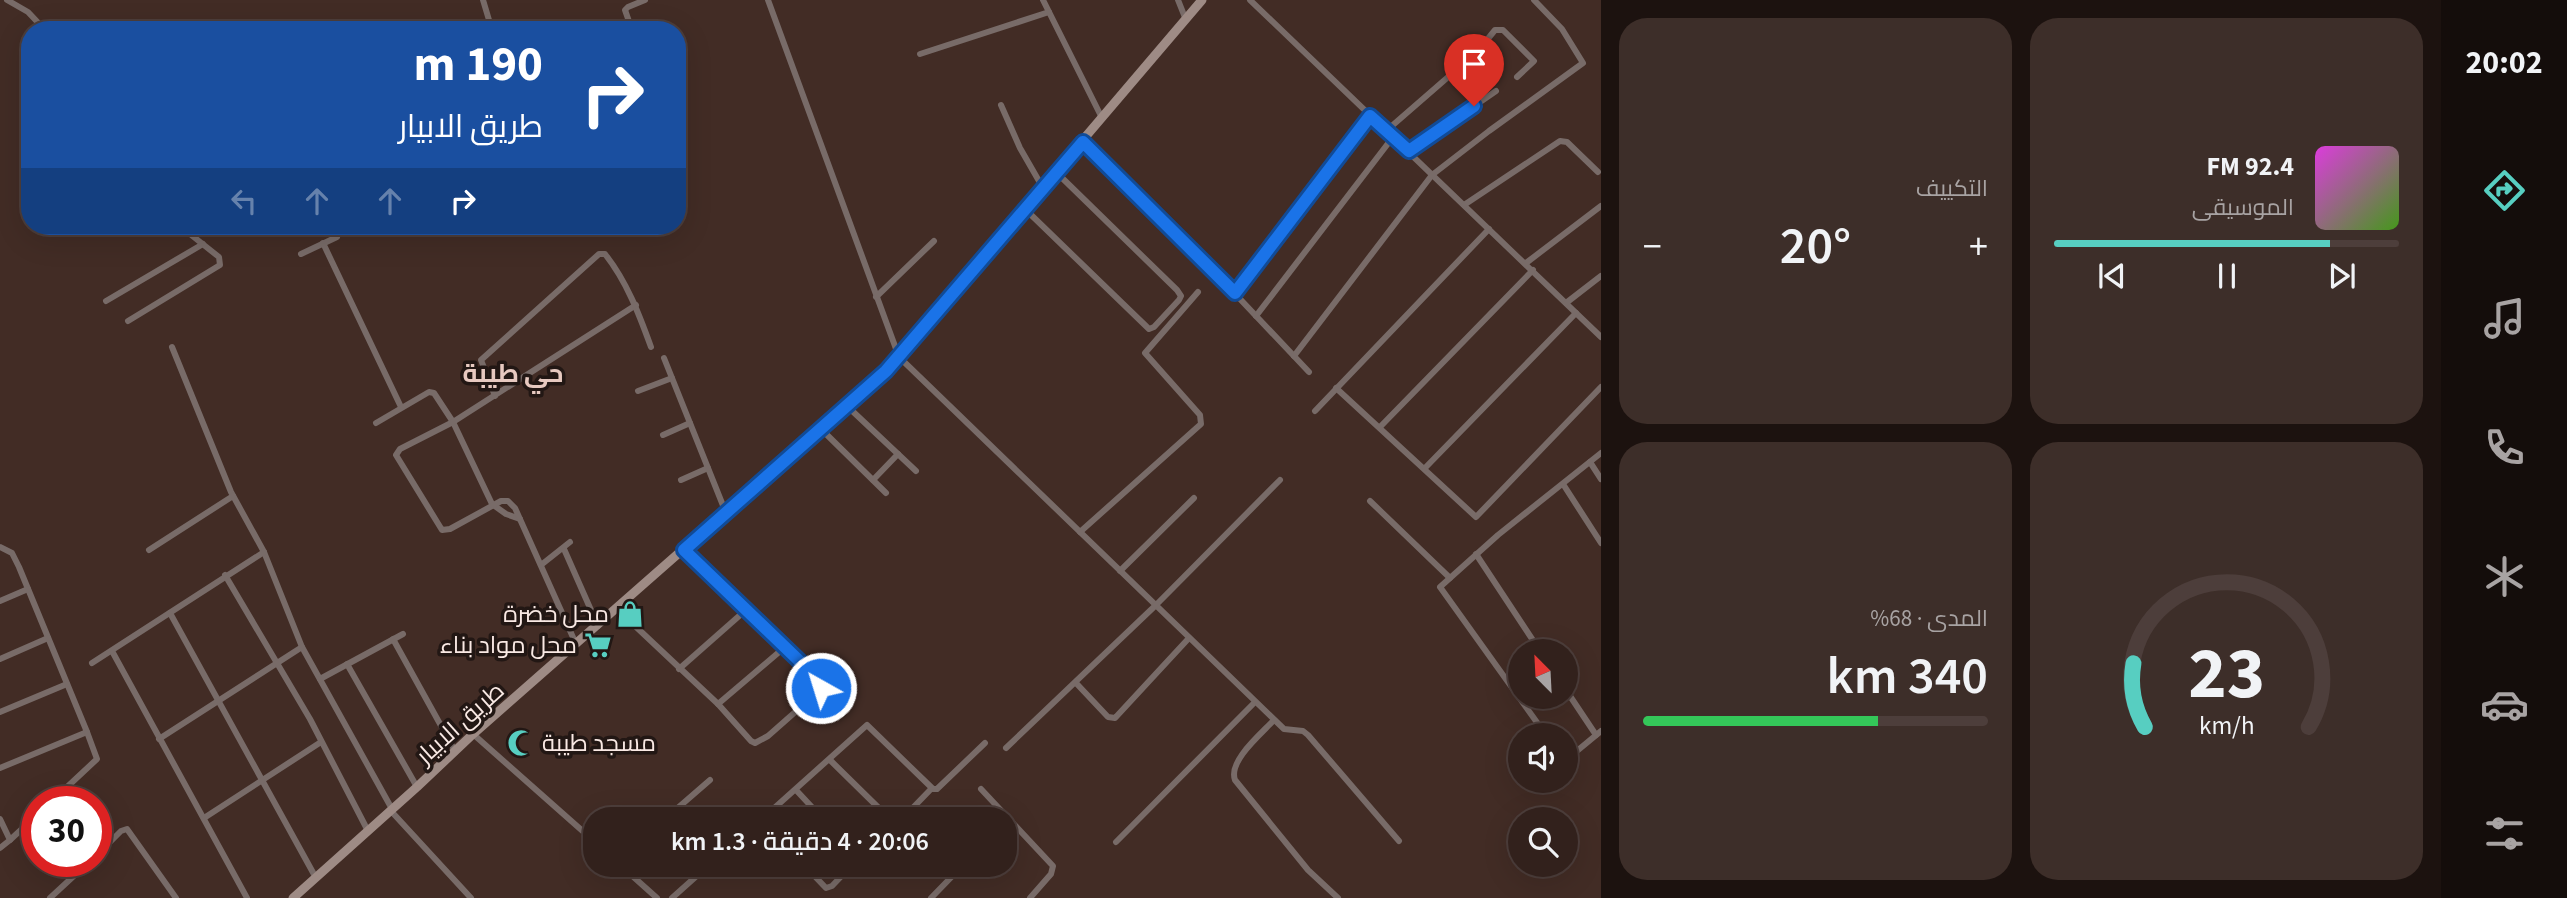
<!DOCTYPE html>
<html lang="ar">
<meta charset="utf-8">
<style>
:root{--surface:#32211c;--page:#3d2e29;--text:#f1f3f6;--muted:#a8a3a3;--line:#4d3e3b;--accent:#57cec1}
body{margin:0;font-family:"Source Sans 3",Cairo,sans-serif;background:var(--page);color:var(--text);direction:rtl;height:100vh;display:flex;flex-direction:column;font-size:26px;white-space:nowrap}
*{box-sizing:border-box;margin:0}
p{font-size:23px;color:var(--muted)}
.icon{flex:none;width:38px;height:38px;fill:none;stroke:currentColor;stroke-width:2;stroke-linecap:round;stroke-linejoin:round}
.map{position:relative;flex:1;overflow:hidden;direction:ltr}
.panel{display:flex;flex-direction:column;gap:18px;padding:18px;background:#1c120f;width:840px}
.panel>*{flex:none}
.hud{position:absolute;left:21px;top:21px;width:665px;height:214px;border-radius:28px;box-shadow:0 7px 28px #0002,0 0 0 2px var(--line);direction:rtl;background:#1a4fa0;color:#fff;overflow:hidden}
.needle{width:46px;rotate:336deg}
.buttons{position:absolute;left:1508px;top:639px;display:grid;gap:14px}
.buttons a{display:grid;place-items:center;width:70px;height:70px;border-radius:50%;background:var(--surface);box-shadow:0 7px 28px #0002,0 0 0 2px var(--line);font-size:35px}
.speed{position:absolute;left:21px;top:786px;display:flex;gap:14px;font-size:35px;font-weight:700;text-align:center}
.speed>*{display:grid;place-content:center;width:91px;height:91px;border-radius:50%;background:var(--surface);box-shadow:0 7px 28px #0002,0 0 0 2px var(--line);line-height:1}
.speed .limit{border:10px solid #d22;background:#fff;color:#111}
.pin{position:absolute;display:grid;place-items:center;width:60px;height:60px;color:#fff;margin:-72px -30px;border-radius:50% 50% 50% 0;rotate:-45deg;box-shadow:0 0 7px #0007}
.pin .icon{rotate:45deg}
.me{position:absolute;width:77px;margin:-38px;rotate:321deg;stroke-linejoin:round;filter:drop-shadow(0 0 5px #0008)}
.turn{display:flex;align-items:center;gap:24px;height:147px;padding:0 28px;font-size:32px}
.turn .icon{width:91px;height:91px;stroke-width:2.5}
.turn b{display:block;font-size:49px;line-height:60px}
.lanes{display:flex;align-items:center;height:66px;padding:0 28px;background:#0003;justify-content:center;gap:35px;direction:ltr}
.lanes .off{opacity:.35}
.big{font-size:52px;font-weight:600;line-height:1.1}
.panel .card{flex:1;display:flex;flex-direction:column;justify-content:center;gap:10px;min-width:0;padding:0 24px;border-radius:28px;background:var(--page)}
.panel .dial{align-items:center;gap:0}
.dial svg{height:182px;overflow:visible;fill:none;stroke:var(--line);stroke-width:7;stroke-linecap:round;text-anchor:middle}
.dial text{fill:var(--text);stroke:none}
.song{display:flex;align-items:center;gap:21px}
.cover{width:84px;height:84px;border-radius:10px;background:linear-gradient(135deg,hsl(300 70% 55%),hsl(100 70% 35%))}
.played{height:7px;border-radius:4px;background:linear-gradient(90deg,var(--accent) 80%,var(--line) 80%)}
.keys{display:flex;justify-content:space-around;direction:ltr}
.heat{display:flex;justify-content:space-between;align-items:center;font-size:38px;direction:ltr}
.charge{height:10px;border-radius:5px;background:linear-gradient(90deg,#34c759 68%,var(--line) 0)}
.panel .tiles{flex:1;display:grid;gap:18px;grid-template-columns:repeat(2,1fr)}
.trip{position:absolute;left:583px;top:807px;width:434px;height:70px;border-radius:28px;background:var(--surface);box-shadow:0 7px 28px #0002,0 0 0 2px var(--line);font-weight:600;line-height:70px;text-align:center;direction:rtl}
main{display:flex;flex:1;min-height:0}
.tabs{display:flex;flex-direction:column;width:126px;justify-content:space-around;align-items:center;background:#140d0b;color:var(--muted)}
.tabs .icon{width:49px;height:49px}
.tabs .selected{color:var(--accent)}
.tabs b{font-size:32px;color:var(--text)}
.map>svg:first-child{display:block}
.lines{fill:none;stroke-linecap:round;stroke-linejoin:round}
.minor{stroke:#786b68;stroke-width:6}
.secondary{stroke:#9e8b85;stroke-width:9}
.route-casing{stroke:#114b97;stroke-width:18}
.route{stroke:#1a73e8;stroke-width:12}
.labels{text-anchor:middle;stroke-width:7;stroke-linejoin:round;paint-order:stroke}
.poi-label{font-size:24px;fill:#f9e9e4;stroke:#221714;text-anchor:end}
.street-label{font-size:24px;fill:#f9e9e4;stroke:#221714}
.neighbourhood-label{font-size:26px;font-weight:bold;fill:#e7c9c0;stroke:#221714}
</style>
<main>
<nav class="tabs">
<b>20:02</b>
<svg class="icon selected" aria-label="directions" viewBox="0 0 24 24"><path d="M12 3l9 9-9 9-9-9zM9 14v-3h6M13 9l2 2-2 2"/></svg>
<svg class="icon" aria-label="music" viewBox="0 0 24 24"><path d="M9 18V5l10-2v13"/><circle cx="6" cy="18" r="3"/><circle cx="16" cy="16" r="3"/></svg>
<svg class="icon" aria-label="phone" viewBox="0 0 24 24"><path d="M5 4h4l2 5-3 2q2 4 5 5l2-3 5 2v4C11 20 4 13 5 4z"/></svg>
<svg class="icon" aria-label="climate" viewBox="0 0 24 24"><path d="M12 3v18M4 7l16 10M4 17L20 7"/></svg>
<svg class="icon" aria-label="car" viewBox="0 0 24 24"><path d="M5 17H2v-5l4-1 3-4h7l3 4 3 1v5h-3M9 17h6M6 11h13"/><circle cx="7" cy="17" r="2"/><circle cx="17" cy="17" r="2"/></svg>
<svg class="icon" aria-label="filters" viewBox="0 0 24 24"><path d="M4 7h16M4 17h16"/><circle cx="9" cy="7" r="2"/><circle cx="15" cy="17" r="2"/></svg>
</nav>
<section class="panel">
<div class="tiles">
<div class="card">
<div class="song"><i class="cover"></i><div><b>92.4 FM</b><p>الموسيقى</p></div></div>
<div class="played"></div>
<div class="keys"><svg class="icon" aria-label="previous" viewBox="0 0 24 24"><path d="M18 5L8 12l10 7zM5 5v14"/></svg><svg class="icon" aria-label="pause" viewBox="0 0 24 24"><path d="M8 5v14M16 5v14"/></svg><svg class="icon" aria-label="next" viewBox="0 0 24 24"><path d="M6 5l10 7-10 7zM19 5v14"/></svg></div>
</div>
<div class="card"><p>التكييف</p>
<div class="heat"><a>−</a><b class="big">20°</b><a>+</a></div>
</div>
<div class="card dial"><svg viewBox="0 0 100 80">
<path d="M14 69A42 42 0 1 1 86 69"/>
<path d="M14 69A42 42 0 0 1 9 41" stroke="#57cec1"/>
<text x="50" y="56" font-size="32" font-weight="700">23</text>
<text x="50" y="72" font-size="11">km/h</text>
</svg></div>
<div class="card"><p>المدى · 68%</p><b class="big">340 km</b><div class="charge"></div></div>
</div>
</section>
<div class="map">
<svg width="1601" height="898" viewBox="0 0 1601 898">
<rect width="100%" height="100%" fill="#422c25"/>
<g class="lines">
<g class="minor">
<polyline points="7,0 28,12 45,30"/>
<polyline points="483,0 492,30"/>
<polyline points="768,0 899,357 1284,729 1303,731 1308,735 1399,841"/>
<polyline points="1043,0 1102,118"/>
<polyline points="1178,0 1186,20"/>
<polyline points="1250,0 1601,337"/>
<polyline points="632,30 625,10 628,7 645,0"/>
<polyline points="920,54 1049,12"/>
<polyline points="1001,105 1020,148 1043,188"/>
<polyline points="1386,131 1478,51 1495,30 1503,30 1534,61 1517,77"/>
<polyline points="1083,142 1206,263 1309,372"/>
<polyline points="1409,151 1496,91"/>
<polyline points="1464,205 1560,141 1567,142 1598,172"/>
<polyline points="1025,209 1149,329 1154,327 1179,300 1181,296 1177,290 1057,173"/>
<polyline points="323,243 401,407"/>
<polyline points="301,254 337,237"/>
<polyline points="1526,263 1601,206"/>
<polyline points="1235,293 1370,116"/>
<polyline points="876,297 934,241"/>
<polyline points="106,301 203,244"/>
<polyline points="1566,303 1601,276"/>
<polyline points="1256,316 1393,137"/>
<polyline points="128,321 220,265 219,257 180,226"/>
<polyline points="172,347 231,492 264,552 302,647 392,809"/>
<polyline points="1294,356 1432,175 1489,131 1583,63 1562,29 1534,0"/>
<polyline points="664,358 726,513"/>
<polyline points="1336,388 1476,517 1601,387"/>
<polyline points="638,391 672,378"/>
<path d="M495,396L481,360L599,254H605C627,282 639,314 651,347"/>
<polyline points="847,406 916,471"/>
<polyline points="1315,411 1489,229"/>
<polyline points="376,423 429,392 434,393 453,422 492,504 506,514 520,519"/>
<polyline points="1380,427 1533,270"/>
<polyline points="821,429 886,493"/>
<polyline points="663,435 690,423"/>
<polyline points="1590,462 1601,479"/>
<polyline points="1425,468 1576,313"/>
<polyline points="681,480 708,468"/>
<polyline points="873,480 898,454"/>
<polyline points="1563,484 1601,543"/>
<polyline points="1370,501 1450,578"/>
<polyline points="1080,532 1201,424 1200,415 1145,353 1198,292"/>
<polyline points="0,547 12,553 19,567 87,732 0,768"/>
<polyline points="564,549 598,626"/>
<polyline points="149,550 233,496"/>
<polyline points="1476,554 1540,651"/>
<polyline points="541,565 570,542"/>
<polyline points="1120,571 1194,498"/>
<polyline points="225,575 310,719 368,831"/>
<polyline points="0,601 28,589"/>
<polyline points="617,609 718,704 751,741 755,743 768,736 819,691 821,688 816,677 684,550"/>
<polyline points="170,613 316,878"/>
<polyline points="393,639 455,751"/>
<polyline points="576,644 515,508 508,501 501,501 450,529 442,530 396,455 400,449 453,422 636,305"/>
<polyline points="112,651 247,898"/>
<polyline points="0,659 48,638"/>
<polyline points="92,663 264,552"/>
<polyline points="347,664 417,787"/>
<polyline points="679,669 747,609"/>
<polyline points="320,679 403,634"/>
<polyline points="1076,683 1108,717 1115,718 1189,638"/>
<polyline points="1566,690 1596,735"/>
<polyline points="718,704 785,647"/>
<polyline points="0,712 67,684"/>
<path d="M1274,720C1261,734 1228,761 1235,780L1308,870L1338,898"/>
<polyline points="473,734 595,842"/>
<polyline points="1546,735 1440,587 1498,535 1601,453"/>
<polyline points="159,739 302,647"/>
<polyline points="1006,748 1156,605 1280,480"/>
<polyline points="830,760 890,819"/>
<polyline points="1566,760 1601,731"/>
<polyline points="931,789 937,789 985,743"/>
<polyline points="981,789 1053,866 1051,874 1030,898"/>
<polyline points="796,790 823,819"/>
<polyline points="51,802 97,759 87,732"/>
<polyline points="391,811 471,898"/>
<polyline points="204,818 321,742"/>
<polyline points="0,819 10,840 0,848"/>
<polyline points="665,819 710,780"/>
<polyline points="762,819 867,725 932,788 902,819"/>
<polyline points="10,840 37,815"/>
<polyline points="1116,842 1255,702"/>
<polyline points="96,856 121,831 127,829 176,898"/>
<polyline points="619,864 657,898"/>
<polyline points="803,864 826,888 832,886 853,864"/>
<polyline points="50,898 90,861"/>
<polyline points="672,898 710,864"/>
<polyline points="931,898 964,864"/>
</g>
<polyline class="secondary" points="293,898 417,787 473,734 886,371 1202,0"/>
</g>
<g class="lines">
<defs>
<polyline id="route" points="821,688 816,677 684,550 886,371 1083,142 1235,293 1370,116 1409,151 1474,106"/>
</defs>
<use href="#route" class="route-casing"/>
<use href="#route" class="route"/>
</g>
<defs>
<symbol id="shop-bare" viewBox="-9 -9 18 18"><path d="M-5-2.5h2.3a2.7 3.5 0 0 1 5.4 0H5L5.5 6h-11ZM-1.5-2.5h3a1.5 2.3 0 0 0-3 0Z" fill="#57cec1" stroke="#221714" stroke-width="2.5" paint-order="stroke"/></symbol>
<symbol id="supermarket-bare" viewBox="-9 -9 18 18"><path d="M-6-5.5h2.5l.6 2H6L4.5 2H-2.5L-4.4-4H-6ZM-1.5 3.2a1.3 1.3 0 1 0 .1 0ZM3 3.2a1.3 1.3 0 1 0 .1 0Z" fill="#57cec1" stroke="#221714" stroke-width="2.5" paint-order="stroke"/></symbol>
<symbol id="mosque-bare" viewBox="-9 -9 18 18"><path d="M3.5-4.9A6 6 0 1 0 3.5 4.9A5 5 0 1 1 3.5-4.9Z" fill="#57cec1" stroke="#221714" stroke-width="2.5" paint-order="stroke"/></symbol>
</defs>
<g fill-rule="evenodd">
<use href="#shop-bare" x="611" y="595" width="38" height="38"/>
<use href="#supermarket-bare" x="579" y="626" width="38" height="38"/>
<use href="#mosque-bare" x="502" y="724" width="38" height="38"/>
</g>
<g class="labels">
<g class="poi-label">
<text x="609" y="622">محل خضرة</text>
<text x="577" y="653">محل مواد بناء</text>
<text x="542" y="751" text-anchor="start">مسجد طيبة</text>
</g>
<g class="street-label">
<text transform="translate(460 723) rotate(-42)" y="8">طريق الابيار</text>
</g>
<g class="neighbourhood-label">
<text x="513" y="382">حي طيبة</text>
</g>
</g>
</svg>
<div class="buttons">
<a><svg class="needle" viewBox="-14 -14 28 28"><path d="M0-13l5 13h-10z" fill="#e53935"/><path d="M0 13l5-13h-10z" fill="#a8a3a3"/></svg></a>
<a><svg class="icon" aria-label="sound" viewBox="0 0 24 24"><path d="M4 9h4l5-4v14l-5-4H4zM17 9q2 3 0 6"/></svg></a>
<a><svg class="icon" aria-label="search" viewBox="0 0 24 24"><circle cx="10" cy="10" r="6"/><path d="M15 15l6 6"/></svg></a>
</div>
<div class="speed"><div class="limit">30</div></div>
<div class="pin" style="left:1474px;top:106px;background:#d93025"><svg class="icon" aria-label="arrive" viewBox="0 0 24 24"><path d="M6 21V4h12l-3 4 3 4H6"/></svg></div>
<svg class="me" style="left:821px;top:688px" viewBox="-20 -20 40 40"><circle r="17" fill="#1a73e8" stroke="#fff" stroke-width="3"/><path d="M0-11L8 9 0 5-8 9z" fill="#fff"/></svg>
<div class="trip">20:06 · 4 دقيقة · 1.3 km</div>
<div class="hud">
<div class="turn"><svg class="icon" aria-label="right" viewBox="0 0 24 24"><path d="M7 20v-9h11M14 6l5 5-5 5"/></svg><div><b>190 m</b>طريق الابيار</div></div>
<div class="lanes"><svg class="icon off" aria-label="left" viewBox="0 0 24 24"><path d="M17 20v-9H6M10 6l-5 5 5 5"/></svg><svg class="icon off" aria-label="ahead" viewBox="0 0 24 24"><path d="M12 20V5M6 11l6-6 6 6"/></svg><svg class="icon off" aria-label="ahead" viewBox="0 0 24 24"><path d="M12 20V5M6 11l6-6 6 6"/></svg><svg class="icon" aria-label="right" viewBox="0 0 24 24"><path d="M7 20v-9h11M14 6l5 5-5 5"/></svg></div>
</div>
</div>
</main>
